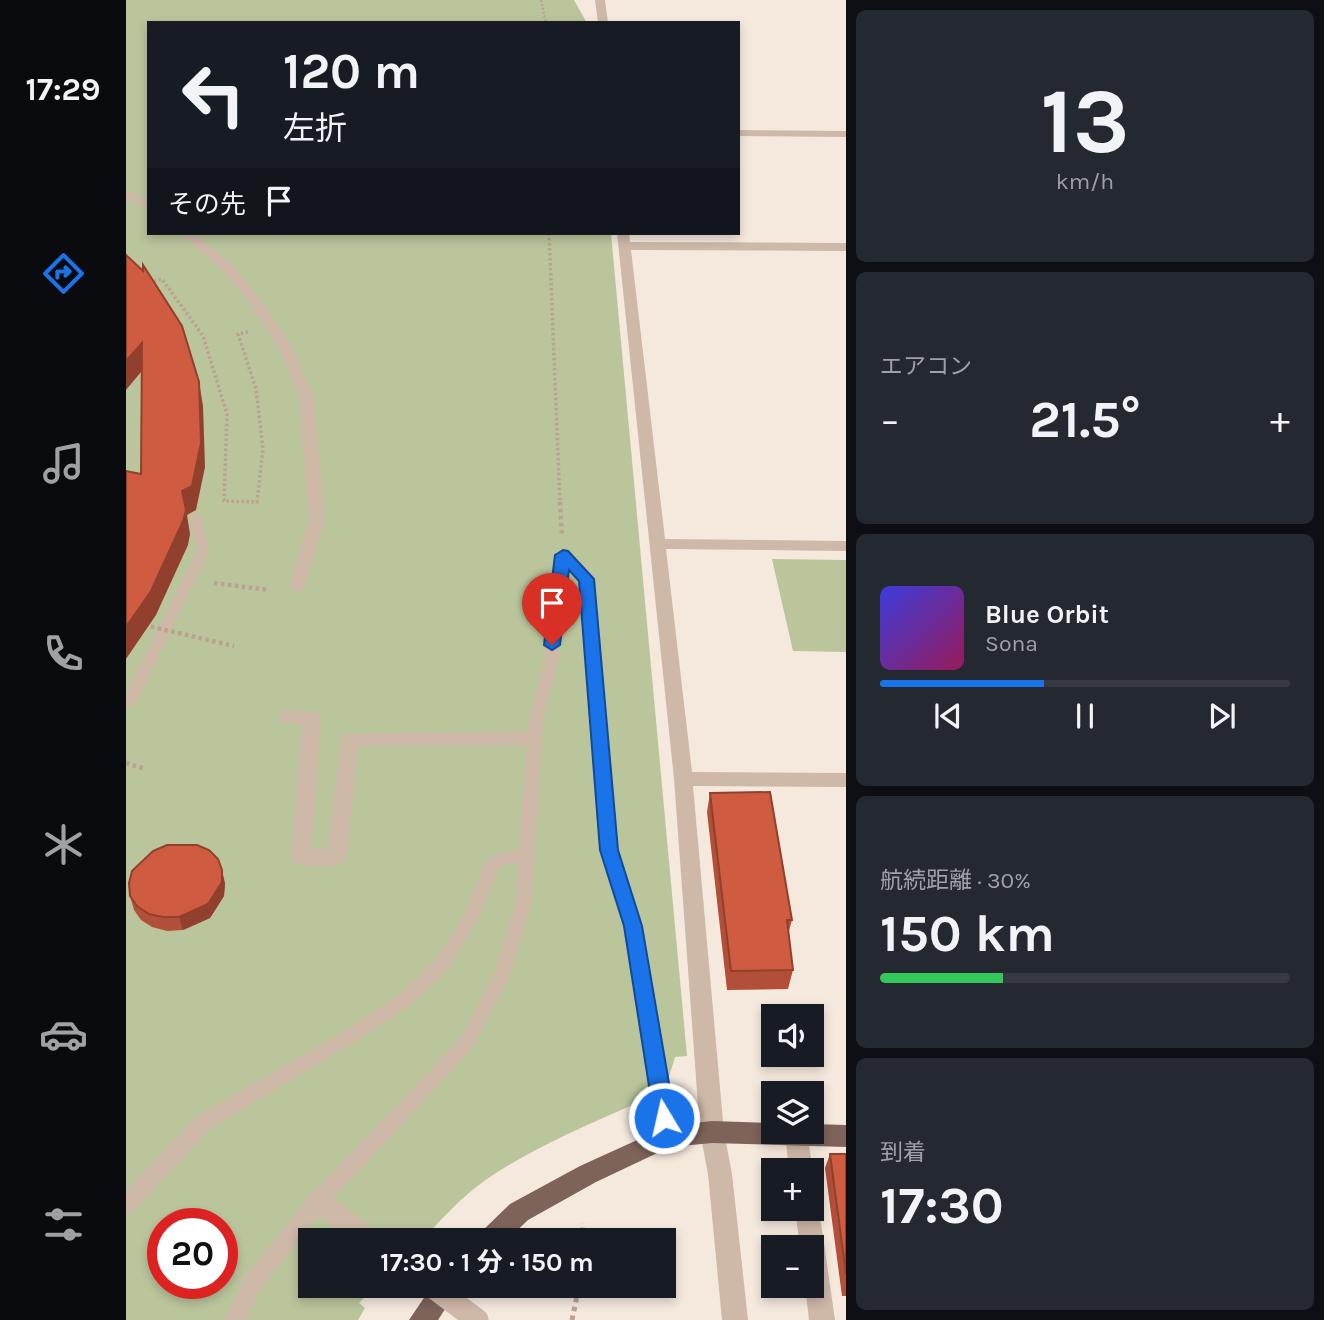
<!DOCTYPE html>
<html lang="ja">
<meta charset="utf-8">
<style>
:root{--surface:#171b24;--page:#242831;--text:#f1f3f6;--muted:#9ea1a6;--line:#363941;--accent:#1a73e8}
body{margin:0;font-family:Karla,"Noto Sans JP",sans-serif;background:var(--page);color:var(--text);height:100vh;display:flex;flex-direction:column;font-size:26px;white-space:nowrap}
*{box-sizing:border-box;margin:0}
p{font-size:23px;color:var(--muted)}
.icon{flex:none;width:38px;height:38px;fill:none;stroke:currentColor;stroke-width:2;stroke-linecap:round;stroke-linejoin:round}
.map{position:relative;flex:1;overflow:hidden}
.side{display:flex;flex-direction:column;gap:10px;padding:10px;background:#0d0f14;width:478px}
.side>*{flex:none}
.top-card{position:absolute;left:21px;top:21px;width:593px;height:214px;border-radius:0px;box-shadow:0 4px 10px #0003;background:#171b24;color:var(--text);overflow:hidden}
.tools{position:absolute;left:635px;top:1004px;display:grid;gap:14px}
.tools a{display:grid;place-items:center;width:63px;height:63px;border-radius:0px;background:var(--surface);box-shadow:0 4px 10px #0003;font-size:35px}
.speed{position:absolute;left:21px;top:1208px;display:flex;gap:14px;font-size:35px;font-weight:700;text-align:center}
.speed>*{display:grid;place-content:center;width:91px;height:91px;border-radius:50%;background:var(--surface);box-shadow:0 4px 10px #0003;line-height:1}
.speed .limit{border:10px solid #d22;background:#fff;color:#111}
.pin{position:absolute;display:grid;place-items:center;width:60px;height:60px;color:#fff;margin:-72px -30px;border-radius:50% 50% 50% 0;rotate:-45deg;box-shadow:0 0 7px #0007}
.pin .icon{rotate:45deg}
.me{position:absolute;width:77px;margin:-38px;rotate:351deg;stroke-linejoin:round;filter:drop-shadow(0 0 5px #0008)}
.turn{display:flex;align-items:center;gap:24px;height:147px;padding:0 21px;font-size:32px}
.turn .icon{width:91px;height:91px;stroke-width:2.5}
.turn b{display:block;font-size:49px;line-height:60px}
.then{display:flex;align-items:center;height:66px;padding:0 21px;background:#0003;gap:14px;font-size:26px}
.big{font-size:52px;font-weight:700;line-height:1.1}
.side .widget{flex:1;display:flex;flex-direction:column;justify-content:center;gap:10px;min-width:0;padding:0 24px;border-radius:10px;background:var(--page)}
.side .dial{align-items:center;gap:0}
.dial b{font-size:91px;line-height:1}
.song{display:flex;align-items:center;gap:21px}
.cover{width:84px;height:84px;border-radius:10px;background:linear-gradient(135deg,hsl(240 70% 55%),hsl(330 70% 35%))}
.played{height:7px;border-radius:4px;background:linear-gradient(90deg,var(--accent) 40%,var(--line) 40%)}
.keys{display:flex;justify-content:space-around;direction:ltr}
.heat{display:flex;justify-content:space-between;align-items:center;font-size:38px;direction:ltr}
.charge{height:10px;border-radius:5px;background:linear-gradient(90deg,#34c759 30%,var(--line) 0)}
.trip{position:absolute;left:172px;top:1228px;width:378px;height:70px;border-radius:0px;background:var(--surface);box-shadow:0 4px 10px #0003;font-weight:700;line-height:70px;text-align:center}
main{display:flex;flex:1;min-height:0}
.menu{display:flex;flex-direction:column;width:126px;justify-content:space-around;align-items:center;background:#090b0e;color:var(--muted)}
.menu .icon{width:49px;height:49px}
.menu .current{color:var(--accent)}
.menu b{font-size:32px;color:var(--text)}
.map>svg:first-child{display:block}
.green{fill:#bac59c;fill-rule:evenodd}
.lines{fill:none;stroke-linecap:round;stroke-linejoin:round}
.path-far3{stroke:#baa192;stroke-width:2.5;stroke-dasharray:2 2;stroke-linecap:butt}
.path-far2{stroke:#baa192;stroke-width:3.5;stroke-dasharray:2.5 2.5;stroke-linecap:butt}
.path-far1{stroke:#baa192;stroke-width:4.5;stroke-dasharray:3.5 3.5;stroke-linecap:butt}
.path{stroke:#baa192;stroke-width:5;stroke-dasharray:4.5 4.5;stroke-linecap:butt}
.service{fill:#ceb8a8;fill-rule:evenodd}
.pedestrian{fill:#ceb8a8;fill-rule:evenodd}
.minor{fill:#ceb8a8;fill-rule:evenodd}
.primary{fill:#7d6359;fill-rule:evenodd}
.path-bridge{stroke:#baa192;stroke-width:4.5;stroke-dasharray:3.5 3.5;stroke-linecap:butt}
.pedestrian-bridge{stroke:#ceb8a8;stroke-width:23}
.wall{fill:#b24f38}
.shaded-wall{fill:#91402e}
.building{fill:#cf5c41;stroke:#91402e;stroke-width:2}
.route{fill:#1a73e8;stroke:#114b97;stroke-width:2}
</style>
<main>
<nav class="menu">
<b>17:29</b>
<svg class="icon current" aria-label="directions" viewBox="0 0 24 24"><path d="M12 3l9 9-9 9-9-9zM9 14v-3h6M13 9l2 2-2 2"/></svg>
<svg class="icon" aria-label="music" viewBox="0 0 24 24"><path d="M9 18V5l10-2v13"/><circle cx="6" cy="18" r="3"/><circle cx="16" cy="16" r="3"/></svg>
<svg class="icon" aria-label="phone" viewBox="0 0 24 24"><path d="M5 4h4l2 5-3 2q2 4 5 5l2-3 5 2v4C11 20 4 13 5 4z"/></svg>
<svg class="icon" aria-label="climate" viewBox="0 0 24 24"><path d="M12 3v18M4 7l16 10M4 17L20 7"/></svg>
<svg class="icon" aria-label="car" viewBox="0 0 24 24"><path d="M5 17H2v-5l4-1 3-4h7l3 4 3 1v5h-3M9 17h6M6 11h13"/><circle cx="7" cy="17" r="2"/><circle cx="17" cy="17" r="2"/></svg>
<svg class="icon" aria-label="filters" viewBox="0 0 24 24"><path d="M4 7h16M4 17h16"/><circle cx="9" cy="7" r="2"/><circle cx="15" cy="17" r="2"/></svg>
</nav>
<div class="map">
<svg width="721" height="1320" viewBox="0 0 721 1320">
<rect width="100%" height="100%" fill="#f5e9de"/>
<g class="green">
<path d="M0,0H448L461,23H23V233H485L561,1056L549,1057L539,1090C480,1118 415,1142 361,1179C336,1196 316,1219 295,1241H184V1286H250L233,1303L239,1308L232,1320H0ZM37,1223H96V1283H37Z"/>
<polygon points="646,559 720,560 720,652 667,651"/>
</g>
<g class="lines">
<polyline class="path-far3" points="415,0 420,23"/>
<g class="path-far2">
<polyline points="423,233 434,504"/>
<polyline points="23,283 36,279 77,336 101,414 98,501 131,502 137,449 130,389 112,334 122,332"/>
</g>
<g class="path-far1">
<polyline points="434,502 436,536"/>
<polyline points="88,583 143,590"/>
<polyline points="0,763 20,769"/>
</g>
<g class="path">
<polyline points="456,1241 457,1223"/>
<polyline points="446,1320 453,1286"/>
</g>
<g class="service">
<polygon points="69,512 75,516 83,551 13,697 5,707 0,708 0,694 71,551 63,516"/>
<polygon points="437,551 442,552 467,579 491,850 515,926 551,1137 549,1143 542,1146 535,1143 533,1137 499,926 475,850 453,580 442,568 431,667 417,719 406,900 385,973 346,1049 199,1207 133,1291 120,1320 99,1320 119,1277 185,1195 334,1039 369,972 390,900 392,864 379,864 372,869 354,916 322,969 285,1005 229,1042 84,1129 7,1211 0,1214 0,1191 70,1117 217,1032 273,995 310,959 339,914 359,861 376,852 393,851 403,719 417,667 431,555"/>
</g>
<g class="pedestrian">
<polygon points="0,189 23,201 23,210 0,198"/>
<polygon points="54,233 67,233 106,264 134,299 168,350 187,396 199,519 177,591 171,592 163,587 183,519 173,396 154,350 124,304 96,270"/>
<path d="M161,710L192,713L195,718L185,849H202L216,734L408,731L415,733L417,738L415,743L408,745L232,746L221,857L218,863C204,867 182,867 168,863L165,857L176,724L155,722L152,717L155,712Z"/>
<polygon points="192,1190 200,1193 254,1233 257,1241 225,1241 184,1209 180,1201 184,1193"/>
</g>
<g class="minor">
<polygon points="469,0 479,0 482,23 472,23"/>
<polygon points="612,130 721,131 721,137 612,136"/>
<polygon points="491,233 503,233 504,242 721,243 721,251 505,250 539,539 721,541 721,551 540,549 566,772 721,773 721,787 567,786 598,1132 606,1174 622,1320 596,1320 582,1174 574,1132 548,779"/>
<polygon points="659,1132 681,1132 687,1171 686,1173 663,1171"/>
<polygon points="686,1199 693,1209 709,1320 683,1320 679,1286 686,1286 686,1248 674,1248 669,1209 686,1209"/>
</g>
<g class="primary">
<polygon points="586,1121 648,1123 648,1132 686,1132 686,1124 721,1125 721,1147 586,1143 544,1147 470,1182 402,1220 380,1241 351,1241 354,1233 384,1204 454,1166 542,1126"/>
<polygon points="306,1286 334,1286 312,1320 283,1320"/>
</g>
<polyline class="path-bridge" points="18,625 108,646"/>
<polyline class="pedestrian-bridge" points="306,1286 351,1320"/>
</g>
<g class="wall">
<polygon points="584,793 666,920 662,934 667,970 662,989 601,990 581,812"/>
<polygon points="99,883 98,896 84,918 57,930 41,931 26,927 15,920 8,910 4,896"/>
<polygon points="704,1154 720,1154 720,1296 716,1296 699,1168"/>
</g>
<g class="shaded-wall">
<polygon points="16,343 20,366 0,390 0,361"/>
<polygon points="73,382 77,406 79,467 70,510 61,515 64,534 62,545 30,615 0,659 0,627 56,491"/>
<polygon points="96,870 99,883 98,896 84,918 57,930 53,917"/>
</g>
<g class="building">
<polygon points="0,255 17,271 17,265 56,326 73,382 75,443 66,486 56,491 60,510 57,521 25,591 0,627 0,471 15,474 16,343 0,361"/>
<polygon points="644,792 666,920 661,920 667,970 605,971 584,793"/>
<polygon points="41,845 71,845 83,850 92,859 96,870 96,882 82,904 53,917 37,917 23,914 11,906 4,896 3,883 6,871 27,851"/>
<polygon points="704,1154 720,1154 720,1274"/>
</g>
<polygon class="route" points="437,550 442,551 468,579 492,850 516,926 549,1118 546,1124 538,1127 531,1124 528,1118 498,926 474,850 453,581 443,570 434,645 426,650 418,645 429,555"/>
</svg>
<div class="tools">
<a><svg class="icon" aria-label="sound" viewBox="0 0 24 24"><path d="M4 9h4l5-4v14l-5-4H4zM17 9q2 3 0 6"/></svg></a>
<a><svg class="icon" aria-label="layers" viewBox="0 0 24 24"><path d="M12 4l9 5-9 5-9-5zM3 14l9 5 9-5"/></svg></a>
<a>+</a>
<a>−</a>
</div>
<div class="speed"><div class="limit">20</div></div>
<div class="pin" style="left:426px;top:645px;background:#d93025"><svg class="icon" aria-label="arrive" viewBox="0 0 24 24"><path d="M6 21V4h12l-3 4 3 4H6"/></svg></div>
<svg class="me" style="left:538px;top:1118px" viewBox="-20 -20 40 40"><circle r="17" fill="#1a73e8" stroke="#fff" stroke-width="3"/><path d="M0-11L8 9 0 5-8 9z" fill="#fff"/></svg>
<div class="trip">17:30 · 1 分 · 150 m</div>
<div class="top-card">
<div class="turn"><svg class="icon" aria-label="left" viewBox="0 0 24 24"><path d="M17 20v-9H6M10 6l-5 5 5 5"/></svg><div><b>120 m</b>左折</div></div>
<div class="then">その先<svg class="icon" aria-label="arrive" viewBox="0 0 24 24"><path d="M6 21V4h12l-3 4 3 4H6"/></svg></div>
</div>
</div>
<section class="side">
<div class="widget dial"><b>13</b><p>km/h</p></div>
<div class="widget"><p>エアコン</p>
<div class="heat"><a>−</a><b class="big">21.5°</b><a>+</a></div>
</div>
<div class="widget">
<div class="song"><i class="cover"></i><div><b>Blue Orbit</b><p>Sona</p></div></div>
<div class="played"></div>
<div class="keys"><svg class="icon" aria-label="previous" viewBox="0 0 24 24"><path d="M18 5L8 12l10 7zM5 5v14"/></svg><svg class="icon" aria-label="pause" viewBox="0 0 24 24"><path d="M8 5v14M16 5v14"/></svg><svg class="icon" aria-label="next" viewBox="0 0 24 24"><path d="M6 5l10 7-10 7zM19 5v14"/></svg></div>
</div>
<div class="widget"><p>航続距離 · 30%</p><b class="big">150 km</b><div class="charge"></div></div>
<div class="widget"><p>到着</p><b class="big">17:30</b></div>
</section>
</main>
